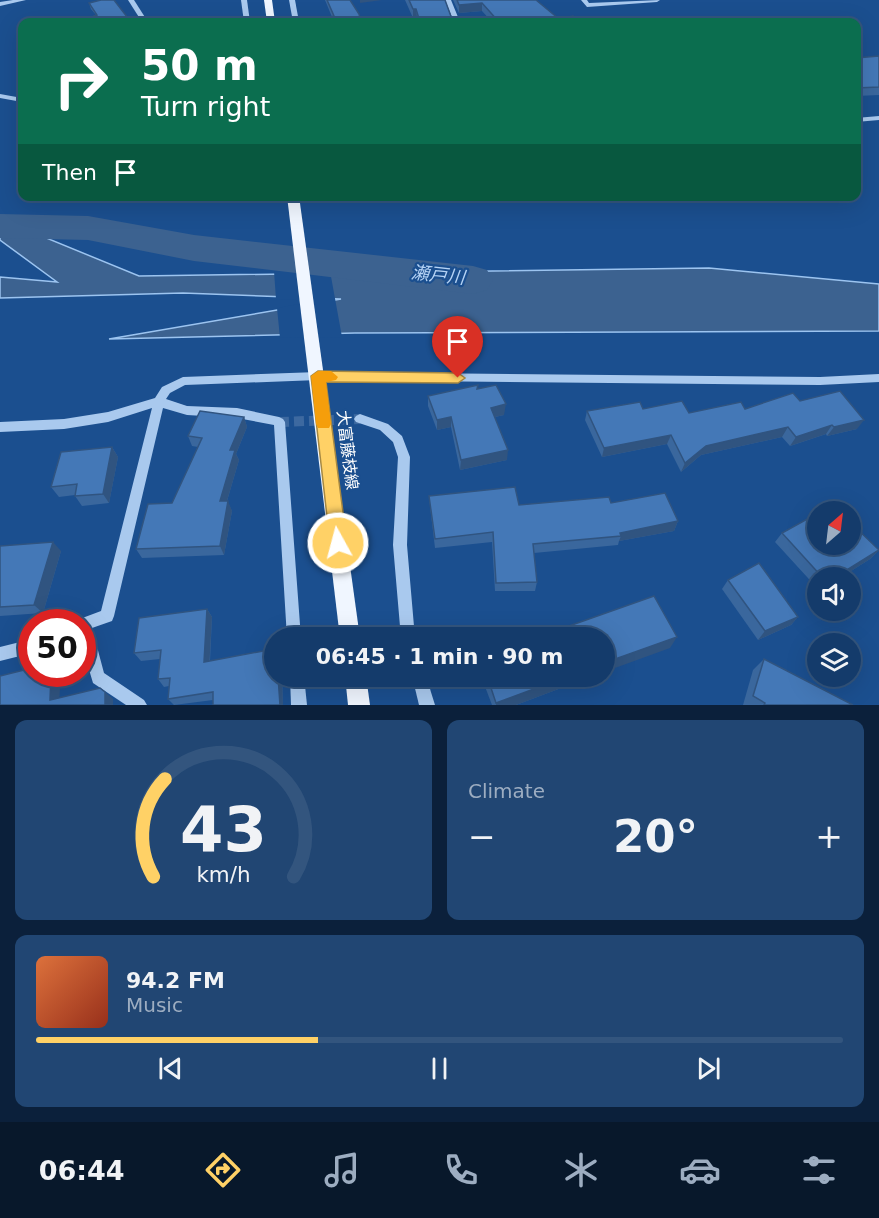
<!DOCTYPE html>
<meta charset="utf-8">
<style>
:root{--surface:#143b6b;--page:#214673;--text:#f1f3f6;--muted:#9dadc1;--line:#33557e;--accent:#ffd166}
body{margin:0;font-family:"DejaVu Sans","Noto Sans JP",sans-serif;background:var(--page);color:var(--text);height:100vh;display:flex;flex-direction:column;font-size:22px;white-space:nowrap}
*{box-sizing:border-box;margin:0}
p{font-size:20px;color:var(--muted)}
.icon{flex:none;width:33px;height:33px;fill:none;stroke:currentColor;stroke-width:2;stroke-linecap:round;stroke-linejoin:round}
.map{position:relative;height:705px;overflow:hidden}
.side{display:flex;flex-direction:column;gap:15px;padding:15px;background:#0b203b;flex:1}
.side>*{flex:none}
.top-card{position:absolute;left:18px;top:18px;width:843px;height:183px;border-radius:12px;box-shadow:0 6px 24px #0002,0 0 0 2px var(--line);background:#0b6e4f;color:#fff;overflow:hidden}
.needle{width:39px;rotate:28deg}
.tools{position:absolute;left:807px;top:501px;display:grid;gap:12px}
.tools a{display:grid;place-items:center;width:54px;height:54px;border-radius:50%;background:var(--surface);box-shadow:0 6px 24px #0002,0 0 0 2px var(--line);font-size:30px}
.speed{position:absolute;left:18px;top:609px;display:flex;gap:12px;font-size:30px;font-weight:700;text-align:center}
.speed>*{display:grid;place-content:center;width:78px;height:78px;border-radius:50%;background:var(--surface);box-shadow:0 6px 24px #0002,0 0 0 2px var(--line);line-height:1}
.speed .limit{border:9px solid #d22;background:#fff;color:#111}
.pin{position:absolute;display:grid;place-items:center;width:51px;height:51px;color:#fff;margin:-62px -26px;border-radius:50% 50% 50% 0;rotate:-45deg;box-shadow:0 0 6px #0007}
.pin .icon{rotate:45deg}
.me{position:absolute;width:66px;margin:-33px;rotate:353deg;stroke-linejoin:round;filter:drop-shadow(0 0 4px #0008)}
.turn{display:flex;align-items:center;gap:21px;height:126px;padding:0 24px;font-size:27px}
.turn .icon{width:78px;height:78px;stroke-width:2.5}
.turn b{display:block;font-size:42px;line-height:51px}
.then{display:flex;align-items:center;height:57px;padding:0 24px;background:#0003;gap:12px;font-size:22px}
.big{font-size:45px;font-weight:800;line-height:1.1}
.side .card{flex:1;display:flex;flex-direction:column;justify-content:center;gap:9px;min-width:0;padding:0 21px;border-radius:12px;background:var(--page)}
.side .dial{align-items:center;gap:0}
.dial svg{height:156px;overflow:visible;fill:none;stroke:var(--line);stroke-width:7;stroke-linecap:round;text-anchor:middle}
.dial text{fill:var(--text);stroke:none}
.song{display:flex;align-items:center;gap:18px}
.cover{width:72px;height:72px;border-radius:9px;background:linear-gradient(135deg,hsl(20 70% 55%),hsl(10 70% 35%))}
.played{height:6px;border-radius:3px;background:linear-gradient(90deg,var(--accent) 35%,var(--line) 35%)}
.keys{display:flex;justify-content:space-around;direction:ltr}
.heat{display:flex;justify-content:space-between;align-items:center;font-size:33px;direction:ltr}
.side .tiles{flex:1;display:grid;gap:15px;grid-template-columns:1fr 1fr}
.card:last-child{grid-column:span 2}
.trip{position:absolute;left:264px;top:627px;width:351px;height:60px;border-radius:30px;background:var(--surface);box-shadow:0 6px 24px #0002,0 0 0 2px var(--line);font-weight:800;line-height:60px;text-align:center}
.tabs{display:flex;height:96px;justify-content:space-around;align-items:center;background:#08182b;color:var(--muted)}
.tabs .icon{width:42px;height:42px}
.tabs .active{color:var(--accent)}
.tabs b{font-size:27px;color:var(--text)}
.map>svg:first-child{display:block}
.water{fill:#3c6290;stroke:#9cc4f0;stroke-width:1.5}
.pier{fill:#1b4f8f}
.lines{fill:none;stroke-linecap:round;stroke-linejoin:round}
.river{fill:#3c6290;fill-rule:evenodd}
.minor-tunnel{stroke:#3d69a0;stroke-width:10;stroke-dasharray:10 5;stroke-linecap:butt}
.minor{fill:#a9c9ee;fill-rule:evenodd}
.major{fill:#f0f6ff;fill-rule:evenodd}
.wall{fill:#3a679d}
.shaded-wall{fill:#305480}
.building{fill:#4478b7;stroke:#305480;stroke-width:1.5}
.route{fill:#ffd166;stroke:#a68842;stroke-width:1.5}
.slow{fill:#f59e0b}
.labels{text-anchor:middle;stroke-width:4.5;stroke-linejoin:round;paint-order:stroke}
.street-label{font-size:16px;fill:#fff;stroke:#1b4f8f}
.water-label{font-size:18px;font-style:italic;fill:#b5d3f5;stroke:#1b4f8f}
</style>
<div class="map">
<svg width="879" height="705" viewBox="0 0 879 705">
<rect width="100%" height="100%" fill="#1b4f8f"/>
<polygon class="water" points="0,219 139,276 709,268 879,284 879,331 355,333 109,339 341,299 183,293 0,298 0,277 57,282 0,240"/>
<polygon class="pier" points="274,271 330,271 342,337 280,338 277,308 316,301 276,299"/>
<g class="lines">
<polygon class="river" points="0,214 88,216 194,235 473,266 487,270 493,280 487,290 473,294 194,261 88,240 0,238"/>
<polyline class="minor-tunnel" points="279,422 360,419"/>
<g class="minor">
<polygon points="13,0 26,0 0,6 0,2"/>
<polygon points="128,0 134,0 148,22 142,22"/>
<polygon points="241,0 247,0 250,22 244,22"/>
<polygon points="289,0 295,0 299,22 293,22"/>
<polygon points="445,0 451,0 460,22 454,22"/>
<polygon points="581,0 587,0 589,3 660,0 657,2 587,7"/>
<polygon points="0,94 22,98 22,102 0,98"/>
<polygon points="879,116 879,120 856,122 856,118"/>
<polygon points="318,372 820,377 879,374 879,382 820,385 318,380 185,385 170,393 166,399 187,406 237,408 279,417 283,419 285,422 301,638 287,638 274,425 237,418 187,415 163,408 114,616 112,621 92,628 104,673 144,700 147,705 126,705 93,683 82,646 82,622 76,622 77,620 101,611 152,408 108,422 64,429 0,432 0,422 64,419 108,412 155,398 162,387 183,377"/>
<polygon points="360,414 388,424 402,436 410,457 407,545 415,638 401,638 393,545 398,457 393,442 380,430 356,422 354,419 356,416"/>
<polygon points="32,639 32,653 0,661 0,647"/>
<polygon points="290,676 304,676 307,705 291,705"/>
<polygon points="412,676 426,676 435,705 419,705"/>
</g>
<g class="major">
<polygon points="264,0 272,0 275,22 267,22"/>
<polygon points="287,196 299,196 360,638 340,638"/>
<polygon points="345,676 366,676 370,705 348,705"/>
</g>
</g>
<g class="wall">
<polygon points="325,0 350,0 361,22 330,22 330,17 332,17"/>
<polygon points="405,0 445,0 453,22 418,22 417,17 413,18"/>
<polygon points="453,0 536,0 559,19 583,22 492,22 482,11 459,13"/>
<polygon points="89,3 131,22 96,22 94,16 96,15 91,9"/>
<polygon points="879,56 879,95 856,96 856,58"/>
<polygon points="477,389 504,415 495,417 507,460 460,470 451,427 437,430 428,406 428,396"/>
<polygon points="800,401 857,429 827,436 826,434 790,446 782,437 701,455 681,472 667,444 602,457 585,420 587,411 643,409 689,413 745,409"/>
<polygon points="244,417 247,427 236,454 239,460 227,501 232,511 224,555 142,558 136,549 172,503 198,447 192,446 188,436"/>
<polygon points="112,447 118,457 109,503 82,506 75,496 75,495 59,497 51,487"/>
<polygon points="429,496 519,505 611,503 678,521 674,531 619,541 618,545 534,553 537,582 535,591 495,591 492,542 435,548 430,506"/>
<polygon points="782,533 879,550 870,559 840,578 818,578 818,589 775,542"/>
<polygon points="0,546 61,551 43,613 0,616"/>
<polygon points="728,580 798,617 791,625 758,640 722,589"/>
<polygon points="207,609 212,617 210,661 274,676 282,676 283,705 213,705 213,700 174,705 168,699 169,686 164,687 158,679 160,659 141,661 134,653"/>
<polygon points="764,659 853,705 743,705 753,670"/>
<polygon points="481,676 593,676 516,705 492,705"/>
</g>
<g class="shaded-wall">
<polygon points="360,0 382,0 360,3"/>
<polygon points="482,3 482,11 459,13 459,5"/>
<polygon points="413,9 416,9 417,17 413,18"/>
<polygon points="506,404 504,415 490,418 491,408"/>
<polygon points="244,417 247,427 236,454 239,460 224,511 220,501 230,450"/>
<polygon points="451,417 451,427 437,430 437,420"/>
<polygon points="864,420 857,429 827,436 834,427"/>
<polygon points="832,425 826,434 790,446 796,437"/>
<polygon points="788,427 782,437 701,455 681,472 685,463 706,446"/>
<polygon points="671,435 667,444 602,457 604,448"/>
<polygon points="112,447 118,457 109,503 103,494"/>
<polygon points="508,450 507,460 460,470 461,460"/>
<polygon points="228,501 232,511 224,555 220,546"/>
<polygon points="678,521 674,531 619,541 621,536 620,533"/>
<polygon points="53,542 61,551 43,613 34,605"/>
<polygon points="879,550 870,559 840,578 834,578"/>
<polygon points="207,609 212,617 209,670 204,662"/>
<polygon points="798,617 791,625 758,640 765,631"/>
<polygon points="677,637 670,648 604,672 604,663"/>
<polygon points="51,674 61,674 59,705 50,700"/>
<polygon points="278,676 282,676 283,705 280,705"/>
<polygon points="569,676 593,676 516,705 496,705 496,703"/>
<polygon points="105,692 113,699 113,705 105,705"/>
</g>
<g class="building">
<polygon points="101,0 114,0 131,22 98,22 94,16 97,15 89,3"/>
<polygon points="327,0 350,0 359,14 361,22 331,22 330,17 334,16"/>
<polygon points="409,0 445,0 453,22 420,22 416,9 413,9"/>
<polygon points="457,0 536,0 559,19 573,16 583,22 499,22 482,3 459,5"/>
<polygon points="879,56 879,87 856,88 856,58"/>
<polygon points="478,385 477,389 496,385 506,404 491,408 508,450 461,460 451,417 437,420 428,396"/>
<polygon points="840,391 864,420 834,427 832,425 796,437 788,427 706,446 685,463 671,435 604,448 587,411 640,402 643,409 682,401 689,413 741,402 745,409 793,393 800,401"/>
<polygon points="200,411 244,417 230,450 235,450 220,501 228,501 220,546 136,549 148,504 172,503 202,438 188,436"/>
<polygon points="112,447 103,494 75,496 77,484 51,487 61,452"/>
<polygon points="515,487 519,505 609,497 611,503 665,493 678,521 620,533 621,536 533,544 537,582 496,583 493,532 435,539 429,496"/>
<polygon points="833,505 840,512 821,512"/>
<polygon points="818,513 818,544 850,544 850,522 879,550 834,578 823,578 782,533"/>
<polygon points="53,542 34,605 0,607 0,546"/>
<polygon points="759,563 798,617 765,631 728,580"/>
<polygon points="654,596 677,637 604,663 604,638 535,638"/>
<polygon points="207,609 204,662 274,649 274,676 278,676 280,705 213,705 213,692 168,699 170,678 158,679 161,650 134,653 139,618"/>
<polygon points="764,659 853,705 764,705 765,703 753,696"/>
<polygon points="32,668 32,674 51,674 50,700 100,688 105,692 105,705 0,705 0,676"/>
<polygon points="487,676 569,676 496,703"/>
</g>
<polygon class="route" points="318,371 458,373 465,378 458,383 326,382 347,543 344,548 338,550 332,548 330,543 311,376"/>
<polygon class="slow" points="318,371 331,371 338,377 336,380 326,382 331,424 329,428 318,428 316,424 311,376"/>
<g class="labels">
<g class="street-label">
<text transform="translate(348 450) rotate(83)" y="6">大富藤枝線</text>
</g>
<g class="water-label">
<text transform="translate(438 275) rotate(6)" y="6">瀬戸川</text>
</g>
</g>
</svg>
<div class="tools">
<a><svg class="needle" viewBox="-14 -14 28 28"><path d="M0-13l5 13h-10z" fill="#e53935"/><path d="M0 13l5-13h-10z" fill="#9dadc1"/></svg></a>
<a><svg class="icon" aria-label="sound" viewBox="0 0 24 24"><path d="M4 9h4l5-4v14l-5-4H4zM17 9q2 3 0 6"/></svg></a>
<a><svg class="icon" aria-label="layers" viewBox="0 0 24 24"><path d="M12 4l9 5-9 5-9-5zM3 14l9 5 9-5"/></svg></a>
</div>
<div class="speed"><div class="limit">50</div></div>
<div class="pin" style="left:458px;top:378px;background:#d93025"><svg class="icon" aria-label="arrive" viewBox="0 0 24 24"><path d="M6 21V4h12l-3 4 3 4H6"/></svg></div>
<svg class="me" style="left:338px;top:543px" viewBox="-20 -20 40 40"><circle r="17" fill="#ffd166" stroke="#fff" stroke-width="3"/><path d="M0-11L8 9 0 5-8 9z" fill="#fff"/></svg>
<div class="trip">06:45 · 1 min · 90 m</div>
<div class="top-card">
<div class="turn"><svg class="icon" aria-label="right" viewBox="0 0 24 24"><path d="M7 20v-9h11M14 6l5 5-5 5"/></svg><div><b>50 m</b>Turn right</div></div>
<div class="then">Then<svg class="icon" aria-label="arrive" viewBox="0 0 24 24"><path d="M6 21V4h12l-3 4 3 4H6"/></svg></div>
</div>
</div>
<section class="side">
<div class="tiles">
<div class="card dial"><svg viewBox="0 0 100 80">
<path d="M14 69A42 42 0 1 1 86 69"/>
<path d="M14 69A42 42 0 0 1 20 19" stroke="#ffd166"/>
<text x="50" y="56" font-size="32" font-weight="700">43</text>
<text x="50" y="72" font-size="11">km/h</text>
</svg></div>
<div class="card"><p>Climate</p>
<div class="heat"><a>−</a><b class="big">20°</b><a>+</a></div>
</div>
<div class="card">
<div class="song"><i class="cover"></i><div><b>94.2 FM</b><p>Music</p></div></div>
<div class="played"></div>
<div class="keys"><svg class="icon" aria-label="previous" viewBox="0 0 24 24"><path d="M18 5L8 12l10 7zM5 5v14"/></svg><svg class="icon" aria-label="pause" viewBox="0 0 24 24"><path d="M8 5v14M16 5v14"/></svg><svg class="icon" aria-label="next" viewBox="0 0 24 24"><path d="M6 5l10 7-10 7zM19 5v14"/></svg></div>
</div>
</div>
</section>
<nav class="tabs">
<b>06:44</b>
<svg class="icon active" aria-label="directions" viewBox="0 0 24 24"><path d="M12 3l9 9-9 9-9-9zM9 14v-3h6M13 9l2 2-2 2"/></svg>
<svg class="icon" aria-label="music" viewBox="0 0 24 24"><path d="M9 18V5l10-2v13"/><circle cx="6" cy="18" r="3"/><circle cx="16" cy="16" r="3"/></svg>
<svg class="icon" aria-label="phone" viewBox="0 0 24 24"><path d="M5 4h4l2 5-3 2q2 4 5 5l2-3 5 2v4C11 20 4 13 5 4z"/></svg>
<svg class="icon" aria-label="climate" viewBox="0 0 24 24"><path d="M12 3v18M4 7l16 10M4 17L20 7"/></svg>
<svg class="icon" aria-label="car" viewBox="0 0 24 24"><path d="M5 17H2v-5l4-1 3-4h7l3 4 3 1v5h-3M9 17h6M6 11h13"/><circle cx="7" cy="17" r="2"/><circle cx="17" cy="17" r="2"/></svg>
<svg class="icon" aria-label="filters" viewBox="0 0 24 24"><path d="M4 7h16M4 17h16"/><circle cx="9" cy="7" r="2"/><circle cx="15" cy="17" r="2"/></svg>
</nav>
